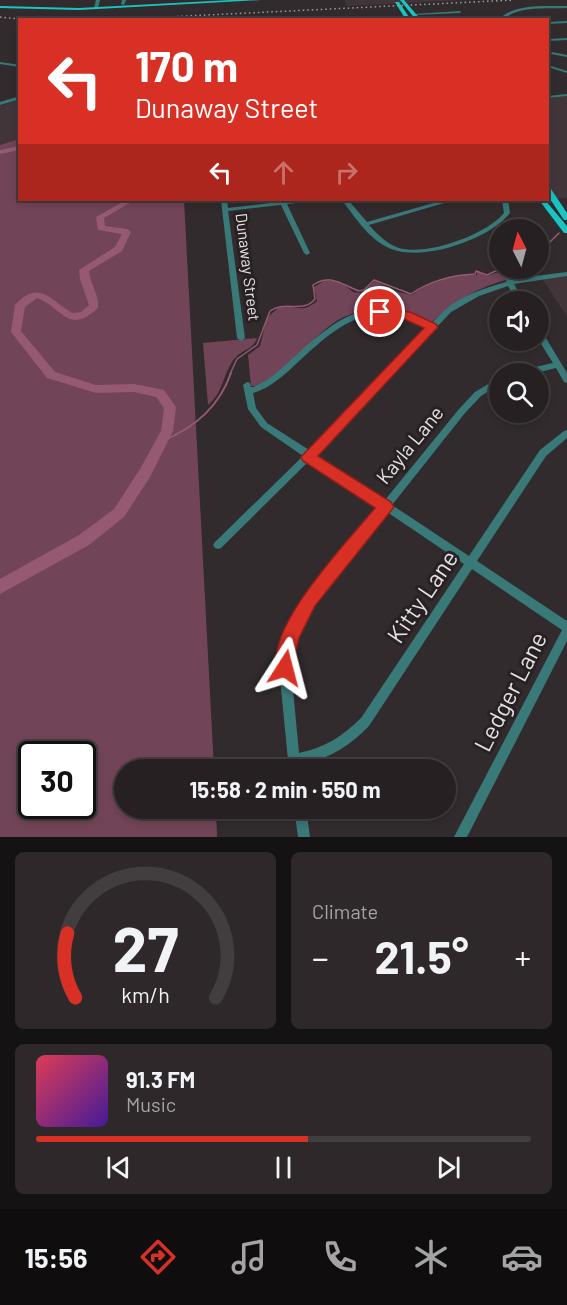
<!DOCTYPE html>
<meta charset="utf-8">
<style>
:root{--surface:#262022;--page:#2e282a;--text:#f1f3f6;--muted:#a4a3a5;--line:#423e40;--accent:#d93025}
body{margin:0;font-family:Barlow,sans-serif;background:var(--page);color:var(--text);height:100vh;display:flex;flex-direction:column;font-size:22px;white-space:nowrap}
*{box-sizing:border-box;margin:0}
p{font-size:20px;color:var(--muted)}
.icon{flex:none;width:33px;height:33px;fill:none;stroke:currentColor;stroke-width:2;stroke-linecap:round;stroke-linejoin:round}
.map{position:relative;height:837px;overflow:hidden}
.drawer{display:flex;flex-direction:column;gap:15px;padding:15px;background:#151213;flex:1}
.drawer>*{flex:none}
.guide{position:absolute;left:18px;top:18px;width:531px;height:183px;border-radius:0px;box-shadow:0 3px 9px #0003,0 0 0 2px var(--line);background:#d93025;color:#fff;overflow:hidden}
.needle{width:39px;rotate:354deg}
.tools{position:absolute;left:489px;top:219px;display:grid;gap:12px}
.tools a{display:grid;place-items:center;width:60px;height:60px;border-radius:50%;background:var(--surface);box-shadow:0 3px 9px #0003,0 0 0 2px var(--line);font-size:30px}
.speed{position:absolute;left:18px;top:741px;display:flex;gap:12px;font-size:30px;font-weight:700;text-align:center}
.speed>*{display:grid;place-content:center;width:78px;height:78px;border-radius:50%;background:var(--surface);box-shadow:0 3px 9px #0003,0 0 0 2px var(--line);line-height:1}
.speed .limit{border:3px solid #111;border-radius:9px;background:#fff;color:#111}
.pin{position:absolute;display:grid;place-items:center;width:51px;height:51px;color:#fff;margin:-26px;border:3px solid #fff;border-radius:50%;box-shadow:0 2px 6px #0007}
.me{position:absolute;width:66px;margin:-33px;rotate:9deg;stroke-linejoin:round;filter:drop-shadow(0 0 4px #0008)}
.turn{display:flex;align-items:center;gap:21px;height:126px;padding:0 18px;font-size:27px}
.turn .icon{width:78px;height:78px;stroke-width:2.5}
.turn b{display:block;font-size:42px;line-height:51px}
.lanes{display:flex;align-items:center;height:57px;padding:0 18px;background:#0003;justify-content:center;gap:30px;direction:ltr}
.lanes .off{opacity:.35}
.big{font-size:45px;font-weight:700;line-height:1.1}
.drawer .card{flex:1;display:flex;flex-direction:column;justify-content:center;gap:9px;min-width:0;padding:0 21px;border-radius:9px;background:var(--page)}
.drawer .dial{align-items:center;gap:0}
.dial svg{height:156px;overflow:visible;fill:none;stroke:var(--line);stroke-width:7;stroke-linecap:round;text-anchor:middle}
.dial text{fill:var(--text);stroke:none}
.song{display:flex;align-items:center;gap:18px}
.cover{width:72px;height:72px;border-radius:9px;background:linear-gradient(135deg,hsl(350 70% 55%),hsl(260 70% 35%))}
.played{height:6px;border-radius:3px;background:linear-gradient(90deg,var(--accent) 55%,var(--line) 55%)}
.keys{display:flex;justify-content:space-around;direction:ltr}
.heat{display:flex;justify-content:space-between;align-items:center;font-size:33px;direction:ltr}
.drawer .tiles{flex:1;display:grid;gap:15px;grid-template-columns:1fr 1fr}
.card:last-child{grid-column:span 2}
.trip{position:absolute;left:114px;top:759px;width:342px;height:60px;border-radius:30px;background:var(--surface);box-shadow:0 3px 9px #0003,0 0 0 2px var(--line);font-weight:700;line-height:60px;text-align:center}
.tabs{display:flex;height:96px;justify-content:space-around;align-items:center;background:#0f0d0e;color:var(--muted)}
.tabs .icon{width:42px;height:42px}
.tabs .on{color:var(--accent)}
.tabs b{font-size:27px;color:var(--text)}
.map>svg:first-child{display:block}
.built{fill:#413539}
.green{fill:#724458;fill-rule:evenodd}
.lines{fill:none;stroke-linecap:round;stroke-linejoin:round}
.stream-far1{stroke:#955973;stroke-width:1.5}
.stream{stroke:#955973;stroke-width:2}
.river{fill:#955973;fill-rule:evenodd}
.minor{fill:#397978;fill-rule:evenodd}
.major{fill:#17c5c3;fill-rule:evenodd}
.rail{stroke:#a19c9e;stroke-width:1.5;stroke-dasharray:1.5 3;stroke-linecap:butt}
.route{fill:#d93025;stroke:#8d1f18;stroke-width:1.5}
.labels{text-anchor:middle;stroke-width:6;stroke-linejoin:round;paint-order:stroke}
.far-street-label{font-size:16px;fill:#e5e1e2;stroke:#282124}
.street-label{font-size:20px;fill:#e5e1e2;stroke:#282124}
.near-street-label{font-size:24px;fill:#e5e1e2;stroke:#282124}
</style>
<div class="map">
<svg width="567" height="837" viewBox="0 0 567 837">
<rect width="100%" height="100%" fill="#322b2e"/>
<g class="built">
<polygon points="345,0 468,0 346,6"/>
<polygon points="567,96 567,198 556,199 548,187 548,98"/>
<polygon points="19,99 19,139 0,145 0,106"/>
<polygon points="567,276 567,317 542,278"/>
</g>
<g class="green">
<path d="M19,139L20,200H184L214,769L124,770V808L216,809L217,837H0V145ZM82,754V806H32V754Z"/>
<path d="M508,269H519L522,276C487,283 457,298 432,322C423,321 414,316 405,313C385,308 361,308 342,318C319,328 271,389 251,386L248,355L260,346L267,318L279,307C296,304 301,315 317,301L314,287L324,281H339L353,292L361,293L375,281L398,292L412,295C429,282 455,273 477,275V272L487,276Z"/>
<path d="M257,338C253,350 243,349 235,358C223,372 224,392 208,405L203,343Z"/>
</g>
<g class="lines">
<g class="stream-far1">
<polyline points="538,249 547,245 559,233"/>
<path d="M230,374L237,359L257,345L270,311C285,300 303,314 315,299L313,285C330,273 342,285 359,291L364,290L374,280L411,294C430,281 452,275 475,274L476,271L487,275L502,268"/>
</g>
<path class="stream" d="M162,441C195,428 219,407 231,373"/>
<g class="river">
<polygon points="20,146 20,150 0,154 0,150"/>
<path d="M126,200H135L104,218L105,226L127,229L131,232L122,251L89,271C90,284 100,296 98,308C68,336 62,307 37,298L25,307L21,331L55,372L96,385L134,384L164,390L176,407L173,431L150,477L124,517L89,545L0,594V579L79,535L114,509L140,469L161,431L164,408L156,397L134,392L96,393L47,378L11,332L15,305C39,279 50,300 72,313L81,312L89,305L80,279L79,270L115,247L122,234L98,230L96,217Z"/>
</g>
<g class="minor">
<polygon points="96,0 100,0 98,8 96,9 94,8"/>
<polygon points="122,0 126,0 124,5 121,4"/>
<path d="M541,6H567V8C547,9 518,5 503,20H498C510,8 526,7 541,6Z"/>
<polygon points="461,11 460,13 415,15 413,14"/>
<polygon points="337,18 339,20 315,20 317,19"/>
<polygon points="567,21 567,23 548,24 548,22"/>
<polygon points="567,38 567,40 548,41 548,39"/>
<polygon points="552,52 567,55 567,57 551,54"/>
<polygon points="0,62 20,65 20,67 0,64"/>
<polygon points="548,65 567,71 567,73 548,67"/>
<polygon points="567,94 567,96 548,98 548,96"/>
<polygon points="20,96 20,99 0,105 0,102"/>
<polygon points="221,200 227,200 228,208 295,200 308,200 305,202 287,204 310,253 307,255 304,253 281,205 228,211 245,338 241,341 237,338"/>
<path d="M342,200H348L367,222L444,200H452L451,201L369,225C378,235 387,244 399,248C427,256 486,235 504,213L502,200H508L510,213C489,240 418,264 387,247C368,238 354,216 342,200Z"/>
<path d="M567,272V276L514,284L524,302H517L508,286L479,296L451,312L316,455L385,500L459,409L475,392L500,377V384L481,396L465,413L392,505L469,556L540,450L564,431L567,430V438L546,456L477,561L567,621V641L467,837H454L562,630L472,569L369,726C350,746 328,759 301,765V770H289L279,668L285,641L293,621L306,596L379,507L310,460L221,548L218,549L215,548L213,545L215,542L303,456L261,427L248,409L243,385L247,382L250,383L251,387H253C269,381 282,368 294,357C321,333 349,306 387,309C403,311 417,318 431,324C436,319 440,314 445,310C461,295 486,288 506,282L507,279L512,280L535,276ZM370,314C393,314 407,319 428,328L309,450L267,423L256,408L253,393C270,388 283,376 296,364C319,343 339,323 370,314ZM387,512L464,564L361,718C343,736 324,748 299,753L291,668L293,650L298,633L314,604Z"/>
<polygon points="538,330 541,330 567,373 567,383 564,382 556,368 532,374 513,374 517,371 553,363 538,339"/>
<polygon points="294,808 306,808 310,837 298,837"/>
</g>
<g class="major">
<polygon points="231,0 261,0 79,10 0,8 0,6 79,8"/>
<polygon points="400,0 404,0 421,20 416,20"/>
<polygon points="395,2 399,2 411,20 406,20"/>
<polygon points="548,189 551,189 567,213 567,220 564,220 548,196"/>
<polygon points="539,200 545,200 567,226 567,233 564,233"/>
</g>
<g class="rail">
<polyline points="0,17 28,20"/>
<polyline points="105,20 514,0"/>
</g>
</g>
<path class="route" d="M380,308L410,312L436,324L438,327L318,456L391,502L394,507L315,606L299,638L291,674L285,677L278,674C260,631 349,540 375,508L303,461L301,457L424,328L404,319L376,314V309Z"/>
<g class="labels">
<g class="far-street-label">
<text transform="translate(248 267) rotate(83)" y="6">Dunaway Street</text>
</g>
<g class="street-label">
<text transform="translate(410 445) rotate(-51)" y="7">Kayla Lane</text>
</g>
<g class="near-street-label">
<text transform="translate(423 597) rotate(-56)" y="8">Kitty Lane</text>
<text transform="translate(511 692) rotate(-63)" y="8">Ledger Lane</text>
</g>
</g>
</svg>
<div class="tools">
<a><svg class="needle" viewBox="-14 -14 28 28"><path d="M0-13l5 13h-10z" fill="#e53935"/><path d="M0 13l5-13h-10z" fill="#a4a3a5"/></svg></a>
<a><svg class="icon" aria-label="sound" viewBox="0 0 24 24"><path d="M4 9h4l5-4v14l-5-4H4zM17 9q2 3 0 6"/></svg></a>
<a><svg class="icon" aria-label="search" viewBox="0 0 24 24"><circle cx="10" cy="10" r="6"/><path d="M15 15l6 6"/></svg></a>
</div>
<div class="speed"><div class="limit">30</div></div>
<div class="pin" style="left:380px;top:312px;background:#d93025"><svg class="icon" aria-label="arrive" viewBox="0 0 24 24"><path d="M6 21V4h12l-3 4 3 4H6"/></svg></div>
<svg class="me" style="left:285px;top:668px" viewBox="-20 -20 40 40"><path d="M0-17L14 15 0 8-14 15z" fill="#d93025" stroke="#fff" stroke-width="4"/></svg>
<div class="trip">15:58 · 2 min · 550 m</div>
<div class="guide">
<div class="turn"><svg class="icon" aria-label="left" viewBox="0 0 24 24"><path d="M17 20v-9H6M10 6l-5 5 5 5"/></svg><div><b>170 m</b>Dunaway Street</div></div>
<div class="lanes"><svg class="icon" aria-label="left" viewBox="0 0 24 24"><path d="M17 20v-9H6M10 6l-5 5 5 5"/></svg><svg class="icon off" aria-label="ahead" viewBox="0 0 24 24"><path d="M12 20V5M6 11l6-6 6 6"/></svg><svg class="icon off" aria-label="right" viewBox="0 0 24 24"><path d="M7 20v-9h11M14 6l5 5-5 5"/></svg></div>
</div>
</div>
<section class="drawer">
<div class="tiles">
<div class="card dial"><svg viewBox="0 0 100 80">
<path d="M14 69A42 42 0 1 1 86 69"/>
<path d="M14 69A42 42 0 0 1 10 36" stroke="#d93025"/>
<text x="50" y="56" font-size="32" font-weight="700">27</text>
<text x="50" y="72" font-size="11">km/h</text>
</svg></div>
<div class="card"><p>Climate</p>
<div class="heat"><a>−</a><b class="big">21.5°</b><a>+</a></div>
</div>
<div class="card">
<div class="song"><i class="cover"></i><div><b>91.3 FM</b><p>Music</p></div></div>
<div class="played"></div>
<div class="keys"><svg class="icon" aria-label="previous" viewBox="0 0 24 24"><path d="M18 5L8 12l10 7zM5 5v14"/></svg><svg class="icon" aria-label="pause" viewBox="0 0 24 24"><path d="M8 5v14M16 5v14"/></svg><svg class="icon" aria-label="next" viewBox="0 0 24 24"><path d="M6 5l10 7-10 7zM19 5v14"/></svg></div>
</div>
</div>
</section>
<nav class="tabs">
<b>15:56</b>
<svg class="icon on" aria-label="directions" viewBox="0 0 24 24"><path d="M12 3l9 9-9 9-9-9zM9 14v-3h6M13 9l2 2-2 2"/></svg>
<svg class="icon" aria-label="music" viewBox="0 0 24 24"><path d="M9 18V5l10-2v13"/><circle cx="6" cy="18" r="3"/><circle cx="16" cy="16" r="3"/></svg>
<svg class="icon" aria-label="phone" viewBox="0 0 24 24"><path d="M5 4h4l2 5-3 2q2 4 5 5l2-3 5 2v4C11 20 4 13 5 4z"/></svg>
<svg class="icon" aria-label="climate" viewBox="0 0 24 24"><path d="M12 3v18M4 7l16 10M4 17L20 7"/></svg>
<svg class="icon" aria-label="car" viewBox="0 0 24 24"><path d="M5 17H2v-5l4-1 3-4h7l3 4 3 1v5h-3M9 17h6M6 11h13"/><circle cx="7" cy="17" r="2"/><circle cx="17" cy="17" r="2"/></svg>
</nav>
